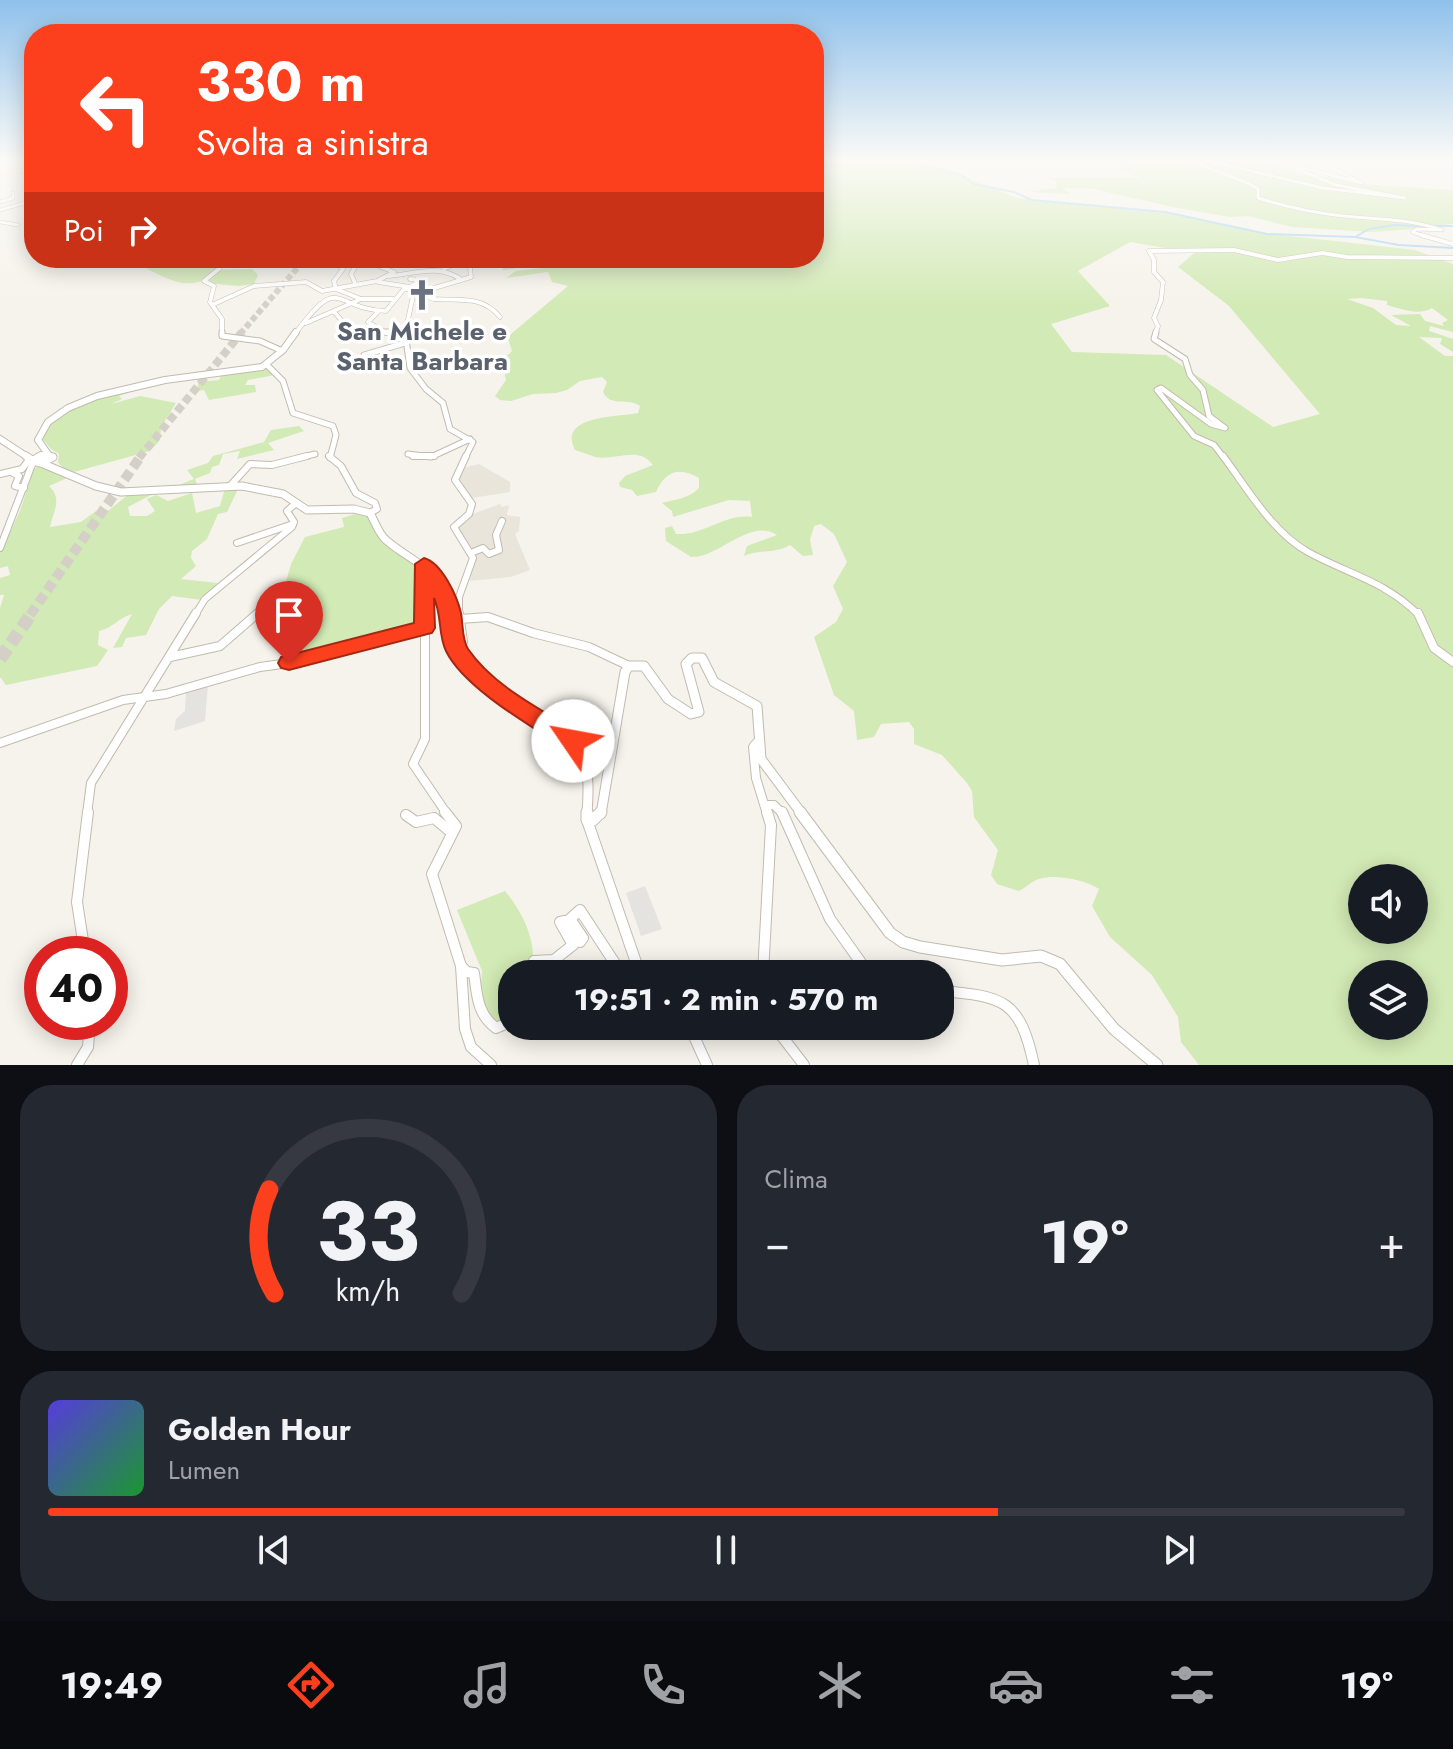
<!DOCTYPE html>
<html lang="it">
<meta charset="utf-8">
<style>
:root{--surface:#171b24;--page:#242831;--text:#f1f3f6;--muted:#9ea1a6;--line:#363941;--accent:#fc3f1d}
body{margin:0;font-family:Jost,sans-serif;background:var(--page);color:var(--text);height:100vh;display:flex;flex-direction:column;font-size:30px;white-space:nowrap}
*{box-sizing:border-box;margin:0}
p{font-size:26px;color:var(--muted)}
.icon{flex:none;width:44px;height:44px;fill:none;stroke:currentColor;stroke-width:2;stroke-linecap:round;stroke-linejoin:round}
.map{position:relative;height:1065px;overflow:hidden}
.side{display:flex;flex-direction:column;gap:20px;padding:20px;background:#0d0f14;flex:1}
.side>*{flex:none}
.banner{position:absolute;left:24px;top:24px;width:800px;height:244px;border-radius:32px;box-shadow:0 4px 20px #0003;background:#fc3f1d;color:#fff;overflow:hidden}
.buttons{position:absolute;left:1348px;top:864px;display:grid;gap:16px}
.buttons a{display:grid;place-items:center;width:80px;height:80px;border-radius:50%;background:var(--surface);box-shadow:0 4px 20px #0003;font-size:40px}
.speed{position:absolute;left:24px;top:936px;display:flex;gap:16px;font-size:40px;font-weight:700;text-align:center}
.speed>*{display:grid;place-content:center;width:104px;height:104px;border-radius:50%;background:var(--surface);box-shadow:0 4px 20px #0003;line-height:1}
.speed .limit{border:12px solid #d22;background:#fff;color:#111}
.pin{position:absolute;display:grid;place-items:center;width:68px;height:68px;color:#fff;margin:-82px -34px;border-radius:50% 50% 50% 0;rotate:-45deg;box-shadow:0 0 8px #0007}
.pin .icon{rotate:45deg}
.me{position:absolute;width:88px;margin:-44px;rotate:303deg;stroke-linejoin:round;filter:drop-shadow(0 0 6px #0008)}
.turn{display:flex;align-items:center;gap:28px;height:168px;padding:0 40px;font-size:36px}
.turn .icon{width:104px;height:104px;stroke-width:2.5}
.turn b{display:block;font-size:56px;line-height:68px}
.then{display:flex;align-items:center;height:76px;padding:0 40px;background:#0003;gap:16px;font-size:30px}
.big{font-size:60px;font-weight:700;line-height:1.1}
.side .widget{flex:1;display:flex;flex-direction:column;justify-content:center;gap:12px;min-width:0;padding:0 28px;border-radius:32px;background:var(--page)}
.side .dial{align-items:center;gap:0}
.dial svg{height:208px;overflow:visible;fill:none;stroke:var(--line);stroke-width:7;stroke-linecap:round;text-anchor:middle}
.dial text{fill:var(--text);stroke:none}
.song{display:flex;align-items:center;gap:24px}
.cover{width:96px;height:96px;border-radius:12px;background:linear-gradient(135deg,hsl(250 70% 55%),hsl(130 70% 35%))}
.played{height:8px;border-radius:4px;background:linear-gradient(90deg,var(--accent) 70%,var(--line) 70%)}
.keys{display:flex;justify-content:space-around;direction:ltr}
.heat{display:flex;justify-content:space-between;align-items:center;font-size:44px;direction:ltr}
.side .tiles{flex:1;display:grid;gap:20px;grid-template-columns:1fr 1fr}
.widget:last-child{grid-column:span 2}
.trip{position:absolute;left:498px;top:960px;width:456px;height:80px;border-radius:32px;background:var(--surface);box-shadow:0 4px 20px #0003;font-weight:700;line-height:80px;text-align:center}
.dock{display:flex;height:128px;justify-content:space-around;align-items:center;background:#090b0e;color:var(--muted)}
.dock .icon{width:56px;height:56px}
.dock .active{color:var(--accent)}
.dock b{font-size:36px;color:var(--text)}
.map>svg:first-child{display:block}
.residential{fill:#eae5da}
.green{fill:#d2eab5;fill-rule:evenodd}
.parking{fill:#e5e3e0}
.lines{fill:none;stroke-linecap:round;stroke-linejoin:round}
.stream{stroke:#a9d4f2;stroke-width:2}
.motorway-tunnel-far3{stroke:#d4d0c8;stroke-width:6;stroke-dasharray:6 3;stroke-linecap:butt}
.motorway-tunnel-far2{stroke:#d4d0c8;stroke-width:8;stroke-dasharray:8 4;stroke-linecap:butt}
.motorway-tunnel-far1{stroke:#d4d0c8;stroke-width:10;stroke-dasharray:10 5;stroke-linecap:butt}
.motorway-tunnel{stroke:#d4d0c8;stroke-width:13;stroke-dasharray:13 6;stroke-linecap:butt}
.minor-far5-casing{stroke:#c2bbae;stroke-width:4}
.minor-far4-casing{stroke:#c2bbae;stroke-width:5}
.minor-far3-casing{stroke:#c2bbae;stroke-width:7}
.minor-far2-casing{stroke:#c2bbae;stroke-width:8}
.minor-far1-casing{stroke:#c2bbae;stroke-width:10}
.minor-casing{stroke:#c2bbae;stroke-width:12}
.tertiary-far4-casing{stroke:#c2bbae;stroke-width:5}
.tertiary-far3-casing{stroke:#c2bbae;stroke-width:8}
.tertiary-far2-casing{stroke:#c2bbae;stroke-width:9}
.tertiary-far1-casing{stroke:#c2bbae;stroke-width:11}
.tertiary-casing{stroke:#c2bbae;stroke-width:13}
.secondary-casing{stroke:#d6c79b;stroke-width:5}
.minor-far5{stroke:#fff;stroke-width:3}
.minor-far4{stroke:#fff;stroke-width:4}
.minor-far3{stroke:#fff;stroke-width:5}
.minor-far2{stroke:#fff;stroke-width:6}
.minor-far1{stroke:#fff;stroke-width:8}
.minor{stroke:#fff;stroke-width:10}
.tertiary-far4{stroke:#fff;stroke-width:4}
.tertiary-far3{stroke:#fff;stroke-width:6}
.tertiary-far2{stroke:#fff;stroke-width:7}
.tertiary-far1{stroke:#fff;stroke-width:9}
.tertiary{stroke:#fff;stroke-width:11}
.secondary{stroke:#fff3cd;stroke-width:4}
.route{fill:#fc3f1d;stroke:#a42913;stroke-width:2}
.labels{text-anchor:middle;stroke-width:7;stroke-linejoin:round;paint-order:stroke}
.far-worship-label{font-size:26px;font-weight:bold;fill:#5b616d;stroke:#fff}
</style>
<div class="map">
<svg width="1453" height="1065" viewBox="0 0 1453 1065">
<rect width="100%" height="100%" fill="#f6f3ec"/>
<g class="residential">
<polygon points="479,464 510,482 510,492 472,498 458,480 463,468"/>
<polygon points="500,504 502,507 509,505 507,515 520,517 519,531 515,534 530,570 511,577 470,581 474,554 457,528 473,514"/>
</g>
<g class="green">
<path d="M814,159H899L951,171L1017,198L1173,214L1264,233L1415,250L1453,264V332L1430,326L1429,331L1453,339V352L1440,344L1442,338L1419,337L1445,356H1453V1065H1199L1181,1042L1178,1017L1152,975L1110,937L1092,906L1099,889C1085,879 1051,873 1036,880C1030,883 1025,888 1019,891L997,884L991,875L998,850L974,817L972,791L967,783L942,755L914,744V729L909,722L881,724L874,737L857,740L854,711L834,695L814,637L836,622L843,609L833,586L847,562L834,534L821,524L814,526L810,540L813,555L803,556L790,545C776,554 760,549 744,556L747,546L777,535C750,517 719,558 691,557L666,541L665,528L672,526L676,534C704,536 725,513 752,517L750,501L729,500L673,517L672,511L662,503C676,499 688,499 699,488V478C678,466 665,472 656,492L637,496L632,490L620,487L619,483L625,476L653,465C638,445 616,461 595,457C589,455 582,452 575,450C557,415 619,417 638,413L640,406C628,397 611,408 603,392L607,382L602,377L580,381L567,390L556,393L533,394L511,401L500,400L495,396L506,380L502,361L512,351L508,339L511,334L568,286L552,282L548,272L506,278L516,271L543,268L540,265L503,270V266L518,265L523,261L519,258H814ZM1130,242L1194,253L1178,267L1229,306L1320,414L1273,427L1166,355L1072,352L1051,324L1110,306L1078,271ZM1361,298L1387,301V305C1401,309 1419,316 1432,308L1448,320L1442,323L1444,326L1425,321L1420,314L1391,315L1411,326L1396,325L1373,308L1347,299ZM1362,878H1414V930H1362ZM1362,974H1414V1026H1362Z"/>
<polygon points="1104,159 1248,159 1308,176 1329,177 1357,184 1453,190 1453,224 1430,226 1432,228 1371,232 1292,227 1248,216 1230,217 1178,208 1093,189 1063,188 1071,194 1027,192 1057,188 1056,181 1046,178 1142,178 1114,169 1134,166 1106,162"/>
<path d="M158,258H224C200,299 171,282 139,264Z"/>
<polygon points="252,269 258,275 254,284 238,286 207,283 219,270"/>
<polygon points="268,368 275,375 248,380 245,385 255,385 256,392 209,400 204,390 198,391 198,382 219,380 223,372"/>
<polygon points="124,390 128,393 119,396 122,399 111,404 140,396 176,403 161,427 160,440 150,451 74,472 63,468 58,462 59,454 51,449 41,437 52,419 85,403"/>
<polygon points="299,426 304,431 268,443 274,450 237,459 240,451 223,454 219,465 212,467 210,473 195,479 198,487 166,490 194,479 187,470 208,463 213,456 264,442 271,430"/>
<path d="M40,465L67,478L49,486C63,499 53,512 50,527L81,522L96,511L103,515L129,494L151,495L128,507L130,516H147L155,511L147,499L156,495L168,501L192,493L196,513L220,506L225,488L239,487L227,512L218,514L207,539L192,551L191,558L196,566L181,579L218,583L202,600L172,596L159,609L146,635L126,638L122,647L113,648L132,614C118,618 113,628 99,631L98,645L108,650L97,666L6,685L0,677V608L4,595H0V578L10,575L8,566L0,568V553L20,511L33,470Z"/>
<polygon points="362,512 366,513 381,540 416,562 415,571 423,578 422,624 284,662 286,641 277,613 291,564 305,537 344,527 342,518"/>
<path d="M505,891C523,913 540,945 530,974H512V1021L496,1028L479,1012L482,971L457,910Z"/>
</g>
<g class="parking">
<polygon points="208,685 205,721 174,731 176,719 185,711 186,692"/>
<polygon points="645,886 662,929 641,936 626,893"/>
</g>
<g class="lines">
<g class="stream">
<polyline points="898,159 962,175 973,184 1014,192 1032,200 1165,212 1267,234 1355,237 1369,229 1395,225 1428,227"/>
<polyline points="1434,226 1453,226"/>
<polyline points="1355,237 1399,245 1453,248"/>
</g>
<polyline class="motorway-tunnel-far3" points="240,334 306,258"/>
<polyline class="motorway-tunnel-far2" points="139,458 242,332"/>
<polyline class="motorway-tunnel-far1" points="30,615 141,456"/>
<polyline class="motorway-tunnel" points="0,659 32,613"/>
<defs>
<g id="minor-far5">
<path d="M1186,159L1250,184L1258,189V198C1286,207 1314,213 1343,216C1376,219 1411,219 1442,230L1417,229L1412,232L1428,237"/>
<polyline points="1200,159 1323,188 1405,198 1336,185 1279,162 1362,183 1314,159"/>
<polyline points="1397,159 1431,162 1421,159"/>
<polyline points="28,180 34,180"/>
<polyline points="34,185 26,191 34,192"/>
<polyline points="0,202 13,198 13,193"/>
<polyline points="0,210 28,202"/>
<polyline points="0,222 18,225"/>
</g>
<g id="minor-far4">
<polyline points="1421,235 1453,244"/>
<polyline points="329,258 343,269 334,281 336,289 361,299 393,299"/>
<polyline points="354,258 358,262 351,274 355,283"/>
<polyline points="444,269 467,258"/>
<path d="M389,276C414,274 436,264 459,278L458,281"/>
<polyline points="410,279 421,280 410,287"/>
<polyline points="378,282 410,287"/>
<path d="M428,290V297L434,299C460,301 482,295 500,317"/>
<polyline points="212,305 254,286 306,282 322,291 377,281 394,272 376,265 403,258"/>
<polyline points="334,312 345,324"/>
<polyline points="378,312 368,322 386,333 408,327"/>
<polyline points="306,323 361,299"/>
<polyline points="222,334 222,319 210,302 214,286 204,281 220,268 226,258"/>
<polyline points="405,334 414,291"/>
<polyline points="1155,334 1158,326 1154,318 1161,300 1163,282 1154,272 1154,260 1149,251 1234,250 1278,260 1322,253 1347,257 1453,258"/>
</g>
<g id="minor-far3">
<polyline points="222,332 222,336 260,341 280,350"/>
<polyline points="385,332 389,332"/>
<polyline points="405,332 410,368 426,389 443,403 450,429 473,442 465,458"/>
<polyline points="1156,332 1154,339 1185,359 1190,375 1203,390 1209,416 1225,428 1211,424 1161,388 1157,390 1194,436 1214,445 1224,458"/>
<polyline points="364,355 405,343"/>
<polyline points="267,365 283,381 293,413 333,426 336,435 330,458"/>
<polyline points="408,454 431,457 470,439"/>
<polyline points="299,458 315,454"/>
</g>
<g id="minor-far2">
<polyline points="329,456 341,466 356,493 375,503 377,509 370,513"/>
<polyline points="413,456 434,456"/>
<path d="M1223,456C1247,488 1272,532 1308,552C1350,575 1383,580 1419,615"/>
<polyline points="13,473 19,476 15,486 24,488"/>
<polyline points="0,474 22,469 28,461"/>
<polyline points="230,486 250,464 272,465 307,456"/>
<polyline points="237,543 293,524"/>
<polyline points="0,548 33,462"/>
<polyline points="471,553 483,548 489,554 499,550 496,535 502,521"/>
<polyline points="425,568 425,615"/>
<polyline points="195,615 205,599 292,527 294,522 287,511 295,504"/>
<polyline points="255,615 269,603"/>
<polyline points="459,615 459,597 473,558 454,527 469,514 472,504 455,480 466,456"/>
</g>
<g id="minor-far1">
<polyline points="425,613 425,739 413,764 447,814"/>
<polyline points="1418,613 1434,648 1453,662"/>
<polyline points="460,619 488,617 533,633 589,647 629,666"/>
<polyline points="459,654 463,642 459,613"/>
<polyline points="170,657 220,646 258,613"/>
<polyline points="757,742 753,747 756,778 767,814"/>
<polyline points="0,743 123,700 166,694 260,667 289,663 425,628"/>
<polyline points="766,805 774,805 783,814"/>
<polyline points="87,814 91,783 196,613"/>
</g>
<g id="minor">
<polyline points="445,812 456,826 432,874 461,966 465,1029 471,1047 491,1065"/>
<polyline points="782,812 830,919 869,974"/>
<polyline points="406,815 416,822 434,818 452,833"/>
<polyline points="587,820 640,974"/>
<polyline points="85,954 77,902 88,812"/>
<path d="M461,966L467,972L474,973C477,995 477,1014 496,1028L512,1021"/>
<polyline points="529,974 534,961 554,960 573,945 560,922 565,921 580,942 583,938 570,919 580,910 622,974"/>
<polyline points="763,974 771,825 767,812"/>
<path d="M940,991C1004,996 1020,1000 1034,1065"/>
<polyline points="686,1026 692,1032 707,1065"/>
<polyline points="774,1026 804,1065"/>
<polyline points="77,1065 88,1047 90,1022"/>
</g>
<path id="tertiary-far4" d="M295,334C341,271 332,309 386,311L404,289H431L471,277L469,258"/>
<g id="tertiary-far3">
<polyline points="0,439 29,458"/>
<polyline points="48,454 38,440 48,422 68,408 97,396 165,380 262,367 283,350 296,332"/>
<polyline points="37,458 42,455 51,458"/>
</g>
<g id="tertiary-far2">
<polyline points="26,456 32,460"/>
<polyline points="40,456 32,461 41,463 53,457 48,456"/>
<path d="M41,463L96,486L121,492L242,486L283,494L307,510L354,509L370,513C375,522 379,534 386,540C415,565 444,568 451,615"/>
</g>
<g id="tertiary-far1">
<path d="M450,613C452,624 451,640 456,650C479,696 569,721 583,758C590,776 588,795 587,814"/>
<polyline points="601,814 625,672 629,666 644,666 668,699 691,714 699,712 686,664 692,658 702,658 714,682 757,706 761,759 802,814"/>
</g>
<g id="tertiary">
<polyline points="587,812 587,820 593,820 601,812"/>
<polyline points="800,812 890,933 903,942 920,947 1002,960 1041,956 1060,964 1114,1029 1157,1065"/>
</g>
<polyline id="secondary" points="0,173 34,169"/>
</defs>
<use href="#minor-far5" class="minor-far5-casing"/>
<use href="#minor-far4" class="minor-far4-casing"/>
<use href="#minor-far3" class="minor-far3-casing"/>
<use href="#minor-far2" class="minor-far2-casing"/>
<use href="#minor-far1" class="minor-far1-casing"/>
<use href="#minor" class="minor-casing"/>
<use href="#tertiary-far4" class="tertiary-far4-casing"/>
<use href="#tertiary-far3" class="tertiary-far3-casing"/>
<use href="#tertiary-far2" class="tertiary-far2-casing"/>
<use href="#tertiary-far1" class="tertiary-far1-casing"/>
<use href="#tertiary" class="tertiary-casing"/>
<use href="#secondary" class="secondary-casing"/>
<use href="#minor-far5" class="minor-far5"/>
<use href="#minor-far4" class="minor-far4"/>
<use href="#minor-far3" class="minor-far3"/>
<use href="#minor-far2" class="minor-far2"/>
<use href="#minor-far1" class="minor-far1"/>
<use href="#minor" class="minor"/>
<use href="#tertiary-far4" class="tertiary-far4"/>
<use href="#tertiary-far3" class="tertiary-far3"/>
<use href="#tertiary-far2" class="tertiary-far2"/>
<use href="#tertiary-far1" class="tertiary-far1"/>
<use href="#tertiary" class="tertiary"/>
<use href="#secondary" class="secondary"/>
</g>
<linearGradient id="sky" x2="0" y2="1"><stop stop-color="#8fc1ec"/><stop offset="0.52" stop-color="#fbfaf6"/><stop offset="1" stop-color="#fbfaf6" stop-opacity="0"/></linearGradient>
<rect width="1453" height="308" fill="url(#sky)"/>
<path class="route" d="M424,558C442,563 457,596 461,613C463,624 462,640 468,649C495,688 543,710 582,735L585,741L582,748L573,751L565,748C531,726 464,688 446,651C438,635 442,615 434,598L435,628L432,633L289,670L281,668L278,663L281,657L414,623L415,564Z"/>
<defs>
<symbol id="church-bare" viewBox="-9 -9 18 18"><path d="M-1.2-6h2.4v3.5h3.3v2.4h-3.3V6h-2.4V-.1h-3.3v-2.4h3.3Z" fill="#6b7280" stroke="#fff" stroke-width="2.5" paint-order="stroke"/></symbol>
</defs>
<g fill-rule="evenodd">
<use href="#church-bare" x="400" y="273" width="44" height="44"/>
</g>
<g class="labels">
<g class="far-worship-label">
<text x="422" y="340">San Michele e<tspan x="422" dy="30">Santa Barbara</tspan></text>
</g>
</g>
</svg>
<div class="buttons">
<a><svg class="icon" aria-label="sound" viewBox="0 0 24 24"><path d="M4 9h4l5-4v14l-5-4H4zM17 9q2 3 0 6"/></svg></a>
<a><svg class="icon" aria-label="layers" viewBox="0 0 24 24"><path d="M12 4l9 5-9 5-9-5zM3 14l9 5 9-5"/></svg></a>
</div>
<div class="speed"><div class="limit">40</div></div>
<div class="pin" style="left:289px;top:663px;background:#d93025"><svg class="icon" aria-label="arrive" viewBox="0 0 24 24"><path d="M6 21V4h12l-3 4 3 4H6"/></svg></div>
<svg class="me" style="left:573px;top:741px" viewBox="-20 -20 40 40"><circle r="19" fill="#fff"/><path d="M0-13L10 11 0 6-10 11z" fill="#fc3f1d"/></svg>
<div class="trip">19:51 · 2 min · 570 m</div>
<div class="banner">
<div class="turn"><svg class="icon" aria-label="left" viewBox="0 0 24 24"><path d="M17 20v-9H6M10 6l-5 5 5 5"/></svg><div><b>330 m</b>Svolta a sinistra</div></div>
<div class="then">Poi<svg class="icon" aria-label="right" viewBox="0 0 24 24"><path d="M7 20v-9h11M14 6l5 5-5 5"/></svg></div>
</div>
</div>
<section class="side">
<div class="tiles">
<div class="widget dial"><svg viewBox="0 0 100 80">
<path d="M14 69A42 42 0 1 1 86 69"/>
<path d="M14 69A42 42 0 0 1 12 29" stroke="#fc3f1d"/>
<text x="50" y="56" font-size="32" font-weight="700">33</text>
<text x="50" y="72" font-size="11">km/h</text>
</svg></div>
<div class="widget"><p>Clima</p>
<div class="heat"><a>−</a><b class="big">19°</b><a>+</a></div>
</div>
<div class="widget">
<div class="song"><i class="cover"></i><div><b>Golden Hour</b><p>Lumen</p></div></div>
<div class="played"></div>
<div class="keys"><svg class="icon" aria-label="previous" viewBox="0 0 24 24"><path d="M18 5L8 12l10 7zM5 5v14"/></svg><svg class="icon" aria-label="pause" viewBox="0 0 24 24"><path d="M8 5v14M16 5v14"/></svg><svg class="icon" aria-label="next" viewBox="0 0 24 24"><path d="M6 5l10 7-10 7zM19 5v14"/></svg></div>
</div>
</div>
</section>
<nav class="dock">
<b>19:49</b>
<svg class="icon active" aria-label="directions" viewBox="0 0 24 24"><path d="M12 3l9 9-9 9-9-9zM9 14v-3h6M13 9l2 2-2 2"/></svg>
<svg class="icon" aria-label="music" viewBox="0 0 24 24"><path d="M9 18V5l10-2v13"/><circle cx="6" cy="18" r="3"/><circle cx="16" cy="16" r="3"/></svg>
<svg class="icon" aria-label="phone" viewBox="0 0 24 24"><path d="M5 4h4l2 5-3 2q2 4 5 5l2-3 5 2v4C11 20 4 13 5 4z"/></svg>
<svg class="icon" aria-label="climate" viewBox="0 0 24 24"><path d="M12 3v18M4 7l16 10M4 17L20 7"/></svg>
<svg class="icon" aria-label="car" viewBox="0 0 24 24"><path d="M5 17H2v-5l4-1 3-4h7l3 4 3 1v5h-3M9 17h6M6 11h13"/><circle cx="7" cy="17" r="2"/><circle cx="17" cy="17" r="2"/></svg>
<svg class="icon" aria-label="filters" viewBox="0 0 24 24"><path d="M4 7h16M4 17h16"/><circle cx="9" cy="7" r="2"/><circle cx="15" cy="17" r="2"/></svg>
<b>19°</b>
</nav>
